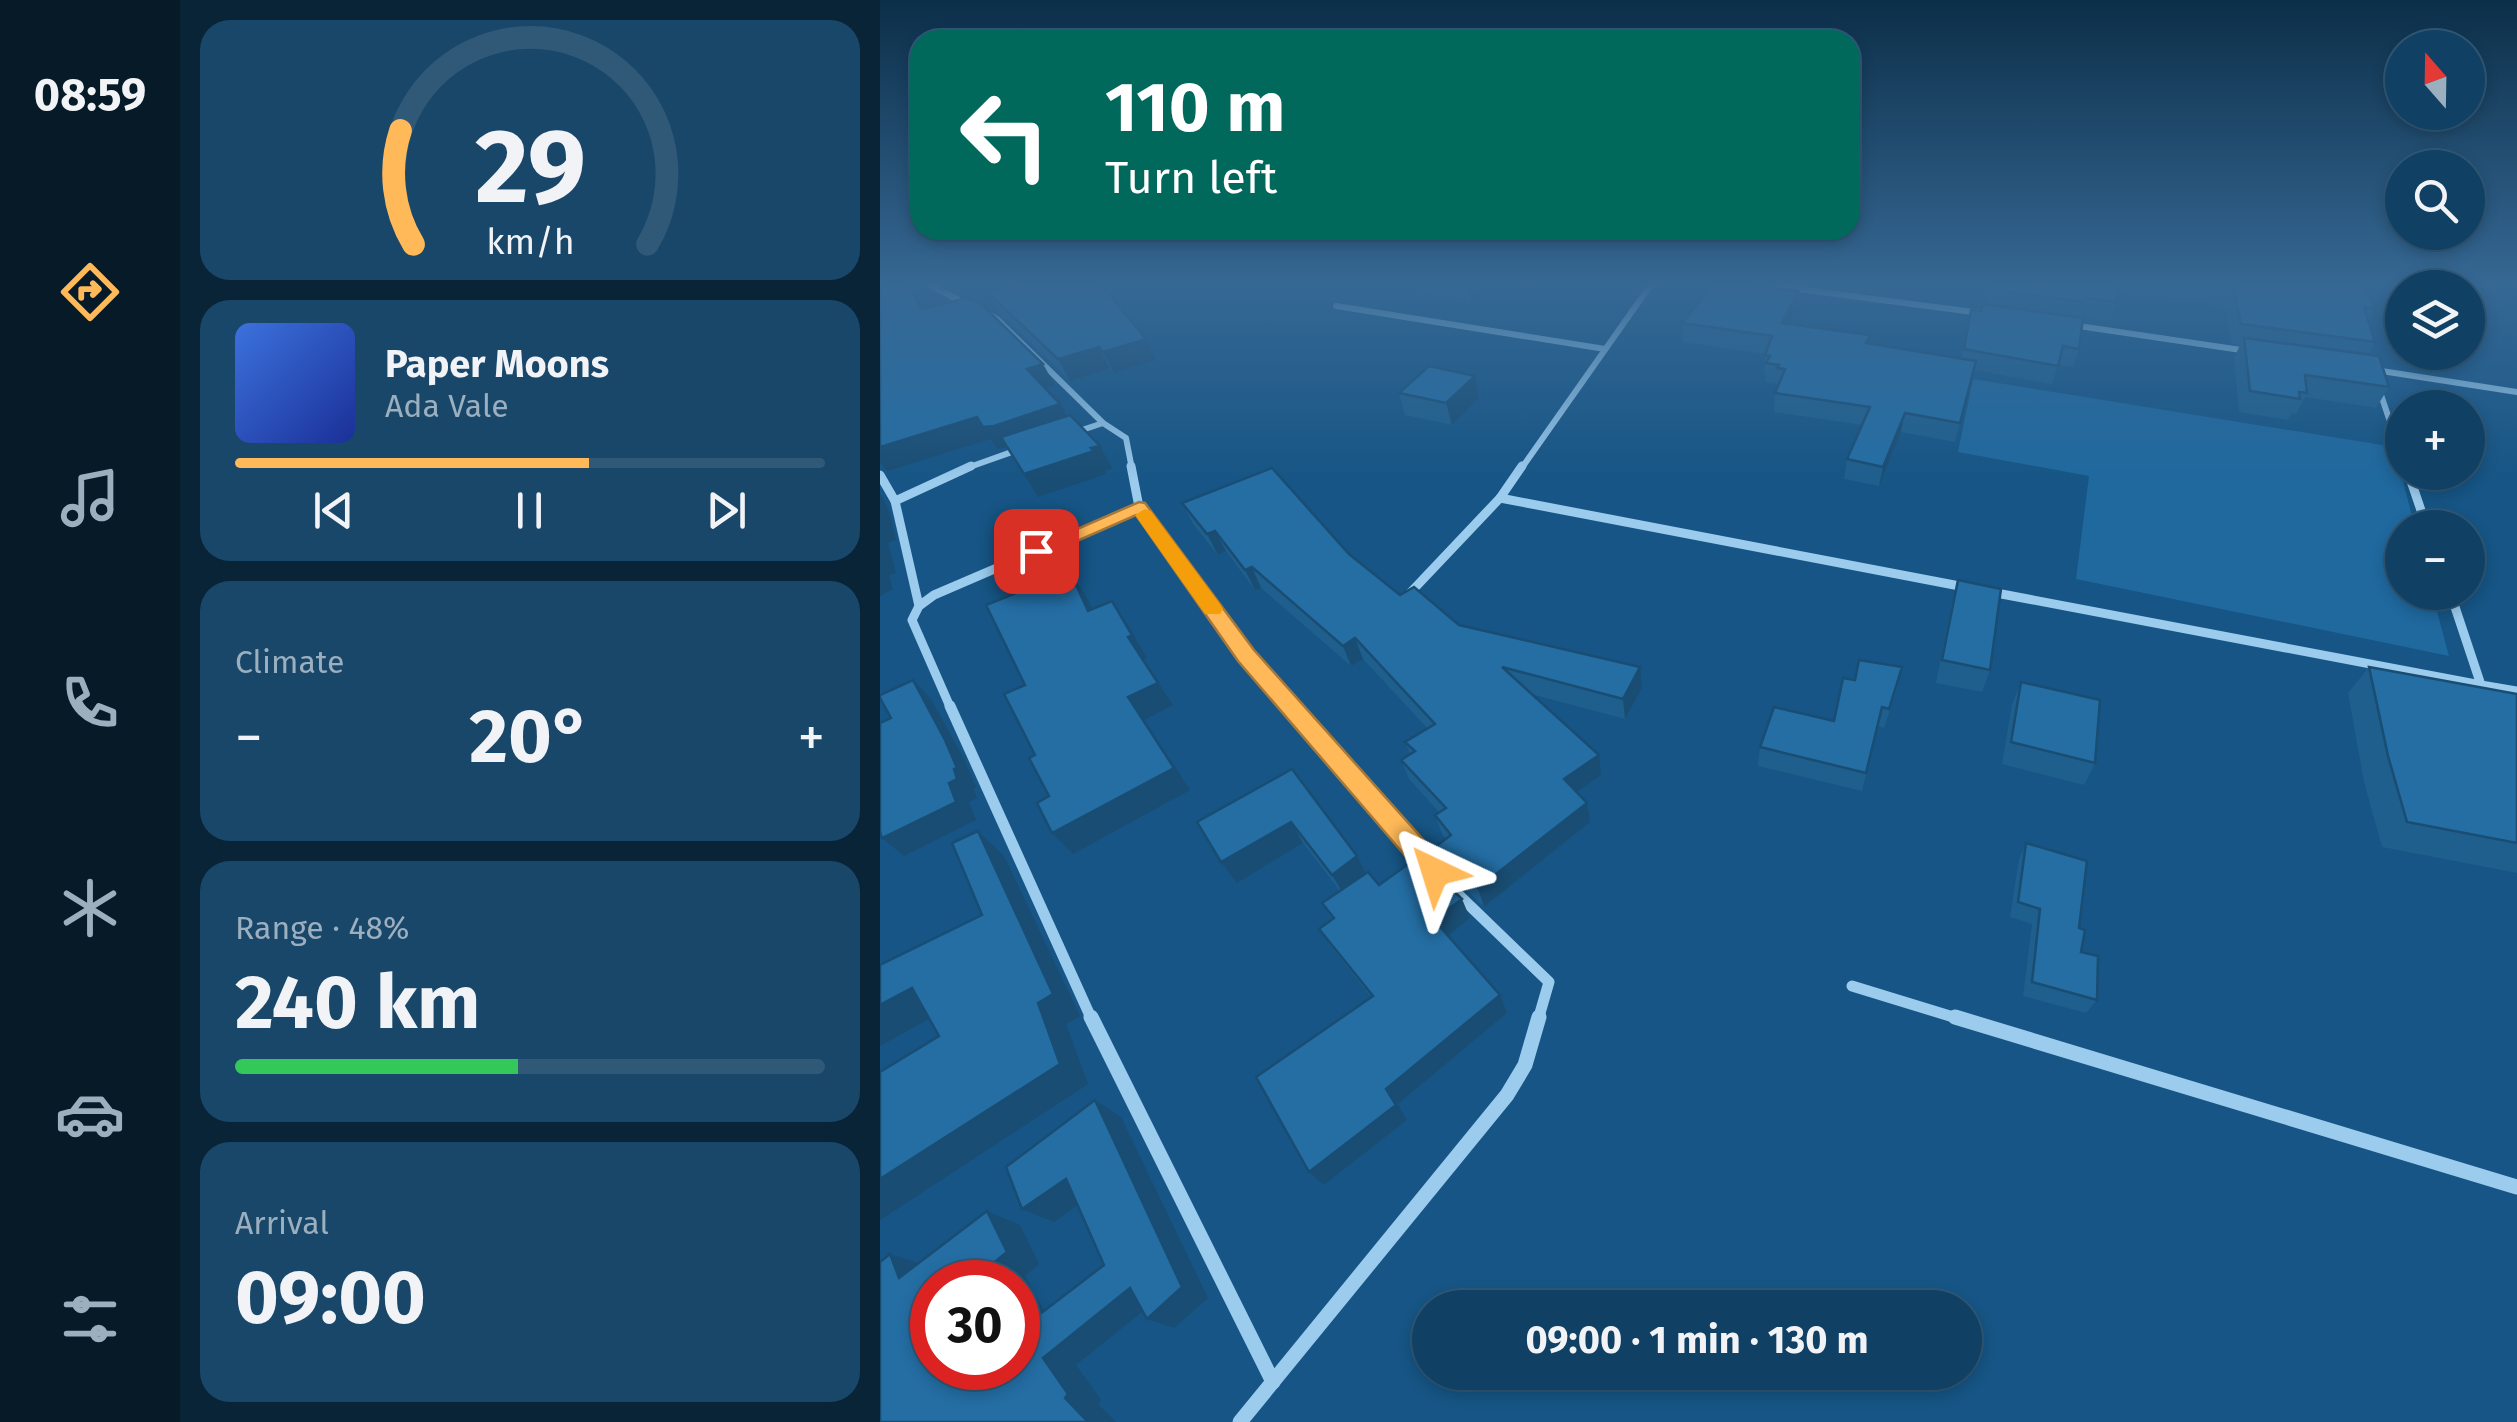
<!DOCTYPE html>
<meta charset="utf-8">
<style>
:root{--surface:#104064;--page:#19476a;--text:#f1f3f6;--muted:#9cafbf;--line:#305978;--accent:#ffb958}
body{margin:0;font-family:"Fira Sans",sans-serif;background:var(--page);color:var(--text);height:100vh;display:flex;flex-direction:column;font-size:38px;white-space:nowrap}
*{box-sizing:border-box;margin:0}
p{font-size:32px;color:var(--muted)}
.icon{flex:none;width:55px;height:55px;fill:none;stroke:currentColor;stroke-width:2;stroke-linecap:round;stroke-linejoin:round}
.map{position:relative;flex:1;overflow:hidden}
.panel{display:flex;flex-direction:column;gap:20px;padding:20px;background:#092337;width:700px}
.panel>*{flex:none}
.guide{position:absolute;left:30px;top:30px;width:950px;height:210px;border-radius:30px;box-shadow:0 5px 15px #0003,0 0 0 2px var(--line);background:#00695c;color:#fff;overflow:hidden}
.needle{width:65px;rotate:340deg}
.tools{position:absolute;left:1505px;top:30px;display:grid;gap:20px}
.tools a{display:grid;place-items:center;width:100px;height:100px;border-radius:50%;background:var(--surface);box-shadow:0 5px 15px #0003,0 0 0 2px var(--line);font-size:50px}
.speed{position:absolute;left:30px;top:1260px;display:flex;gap:20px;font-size:50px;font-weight:700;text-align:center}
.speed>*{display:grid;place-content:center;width:130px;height:130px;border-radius:50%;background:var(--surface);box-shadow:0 5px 15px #0003,0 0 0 2px var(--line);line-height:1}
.speed .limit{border:15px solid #d22;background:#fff;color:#111}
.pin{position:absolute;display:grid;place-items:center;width:85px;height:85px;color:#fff;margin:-42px;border-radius:20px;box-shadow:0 5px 15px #0006}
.me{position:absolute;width:110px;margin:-55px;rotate:319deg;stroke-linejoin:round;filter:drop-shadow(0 0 8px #0008)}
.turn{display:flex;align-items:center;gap:35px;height:210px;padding:0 30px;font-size:45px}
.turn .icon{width:130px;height:130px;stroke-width:2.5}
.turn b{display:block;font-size:70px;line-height:85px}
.big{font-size:75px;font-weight:700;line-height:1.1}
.panel .widget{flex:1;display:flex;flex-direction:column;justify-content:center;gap:15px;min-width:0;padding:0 35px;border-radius:30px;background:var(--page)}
.panel .dial{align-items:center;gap:0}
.dial svg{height:260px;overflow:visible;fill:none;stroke:var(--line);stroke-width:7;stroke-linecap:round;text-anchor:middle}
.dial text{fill:var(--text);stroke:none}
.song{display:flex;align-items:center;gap:30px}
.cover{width:120px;height:120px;border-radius:15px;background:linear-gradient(135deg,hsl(220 70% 55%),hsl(230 70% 35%))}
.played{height:10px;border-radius:5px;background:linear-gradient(90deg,var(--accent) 60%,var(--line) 60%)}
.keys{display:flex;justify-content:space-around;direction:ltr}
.heat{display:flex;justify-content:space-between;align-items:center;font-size:55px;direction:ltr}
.charge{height:15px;border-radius:8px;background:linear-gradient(90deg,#34c759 48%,var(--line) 0)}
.trip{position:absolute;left:532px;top:1290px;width:570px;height:100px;border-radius:50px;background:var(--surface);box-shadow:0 5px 15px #0003,0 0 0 2px var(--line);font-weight:700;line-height:100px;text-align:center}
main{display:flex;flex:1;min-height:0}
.tab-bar{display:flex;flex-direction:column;width:180px;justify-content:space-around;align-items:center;background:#061a28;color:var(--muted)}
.tab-bar .icon{width:70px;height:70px}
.tab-bar .selected{color:var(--accent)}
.tab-bar b{font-size:45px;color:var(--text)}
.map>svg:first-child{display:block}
.green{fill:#1f699f}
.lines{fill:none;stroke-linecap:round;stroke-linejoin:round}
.street-far3{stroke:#9bcbed;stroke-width:6}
.street-far2{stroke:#9bcbed;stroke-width:9}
.street-far1{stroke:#9bcbed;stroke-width:11}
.street{stroke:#9bcbed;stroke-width:15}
.wall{fill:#1f5f8d}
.shaded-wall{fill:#194d73}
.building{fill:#246ea4;stroke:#194d73;stroke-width:2.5}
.route{fill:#ffb958;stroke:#a67839;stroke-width:2.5}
.slow{fill:#f59e0b}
</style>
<main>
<nav class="tab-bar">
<b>08:59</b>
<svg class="icon selected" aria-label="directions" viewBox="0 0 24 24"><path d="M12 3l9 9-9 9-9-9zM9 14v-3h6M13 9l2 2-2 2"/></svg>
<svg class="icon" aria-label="music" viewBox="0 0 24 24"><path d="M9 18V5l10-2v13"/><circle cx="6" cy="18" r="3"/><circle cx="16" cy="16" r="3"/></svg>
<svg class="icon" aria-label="phone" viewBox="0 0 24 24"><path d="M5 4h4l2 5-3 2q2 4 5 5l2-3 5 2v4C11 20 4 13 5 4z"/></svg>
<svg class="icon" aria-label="climate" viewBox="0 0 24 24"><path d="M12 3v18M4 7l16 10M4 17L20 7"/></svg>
<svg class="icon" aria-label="car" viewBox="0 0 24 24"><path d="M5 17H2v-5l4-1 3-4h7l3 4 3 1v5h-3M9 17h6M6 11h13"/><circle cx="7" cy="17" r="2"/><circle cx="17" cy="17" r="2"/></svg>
<svg class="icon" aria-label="filters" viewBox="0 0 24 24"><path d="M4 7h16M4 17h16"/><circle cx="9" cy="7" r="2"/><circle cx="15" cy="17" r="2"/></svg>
</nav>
<section class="panel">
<div class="widget dial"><svg viewBox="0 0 100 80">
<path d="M14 69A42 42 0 1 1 86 69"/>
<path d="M14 69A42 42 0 0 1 10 34" stroke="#ffb958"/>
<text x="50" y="56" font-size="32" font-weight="700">29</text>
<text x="50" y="72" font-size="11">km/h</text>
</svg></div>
<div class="widget">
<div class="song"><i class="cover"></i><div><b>Paper Moons</b><p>Ada Vale</p></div></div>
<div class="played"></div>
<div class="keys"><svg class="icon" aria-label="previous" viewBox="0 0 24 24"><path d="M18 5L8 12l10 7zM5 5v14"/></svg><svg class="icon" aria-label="pause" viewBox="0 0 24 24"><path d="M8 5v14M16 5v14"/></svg><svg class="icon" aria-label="next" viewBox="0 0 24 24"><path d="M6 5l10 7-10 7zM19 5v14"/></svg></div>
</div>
<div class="widget"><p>Climate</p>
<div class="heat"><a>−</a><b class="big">20°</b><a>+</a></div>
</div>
<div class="widget"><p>Range · 48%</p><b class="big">240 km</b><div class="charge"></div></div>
<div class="widget"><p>Arrival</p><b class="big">09:00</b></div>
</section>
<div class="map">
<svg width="1637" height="1422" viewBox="0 0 1637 1422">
<rect width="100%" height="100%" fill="#165585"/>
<polygon class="green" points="1093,379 1514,447 1535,527 1522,528 1522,592 1552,593 1569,656 1196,579 1209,476 1078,452"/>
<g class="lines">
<g class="street-far3">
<polyline points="46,283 88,305"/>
<polyline points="872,283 1101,313"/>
<polyline points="456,306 725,349"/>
<polyline points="104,312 117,319 223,423 246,438 252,469"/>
<polyline points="1192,325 1368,351"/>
<polyline points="1495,370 1637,392"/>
<polyline points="1499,389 1522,457"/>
<polyline points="193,433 223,423"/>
<polyline points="84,469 143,448"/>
<polyline points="641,469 772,283"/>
</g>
<g class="street-far2">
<polyline points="251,466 259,507 366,655 413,709"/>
<polyline points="1528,472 1547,528"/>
<polyline points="0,475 15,501 39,606"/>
<polyline points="620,498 1090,588"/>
<polyline points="15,501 91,466"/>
<polyline points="1111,592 1601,685"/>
<polyline points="1570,592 1601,685 1637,691"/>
<polyline points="530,593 620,498 642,466"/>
<polyline points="71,709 32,620 39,606 54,595 259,507"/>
</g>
<g class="street-far1">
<polyline points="70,706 212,1020"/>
<polyline points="410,706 555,872 669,982 658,1020"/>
<polyline points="972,986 1083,1020"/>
</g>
<g class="street">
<polyline points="211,1017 393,1382"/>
<polyline points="1075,1017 1637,1187"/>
<polyline points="360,1422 627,1095 645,1065 659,1017"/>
</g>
</g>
<g class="wall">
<polygon points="123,283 217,283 276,360 234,373 230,368 190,381 119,312 107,292 125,287"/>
<polygon points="539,283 616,283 591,303 541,290"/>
<polygon points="1110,283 1483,283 1494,308 1488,320 1495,342 1488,354 1509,387 1496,408 1425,397 1416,414 1412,413 1408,420 1359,412 1354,358 1360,345 1352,343 1345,307 1237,292 1236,302 1230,321 1203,318 1199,349 1193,367 1178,365 1172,384 1094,370 1075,442 1021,432 999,486 964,479 967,459 982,425 894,412 895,393 897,387 896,383 885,382 886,374 884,374 885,354 803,342 802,323 917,309 909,324 989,343 1081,359 1091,310 1101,311 1105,304"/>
<polygon points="595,376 599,398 572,425 525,415 519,393"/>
<polygon points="302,503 469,554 520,595 579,625 762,688 745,719 651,694 721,775 697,792 710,822 604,907 562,866 555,847 566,839 562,834 555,815 559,812 529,779 521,760 530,754 525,742 547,728 483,659 471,666 381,588 375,590 346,551 338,555 313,524"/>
<polygon points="1078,580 1110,670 1102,692 1056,683 1072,603"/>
<polygon points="1489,667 1637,694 1637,873 1502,847 1484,782 1468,693"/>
<polygon points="1141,682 1215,763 1204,785 1122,764 1132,704"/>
<polygon points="1018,686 1004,728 998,726 982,791 878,766 880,747 954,721"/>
<polygon points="412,769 486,873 499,885 590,918 568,936 627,1013 518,1104 527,1120 444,1185 491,997 452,948 439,929 452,919 442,903 460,891 423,843 357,883"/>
<polygon points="1146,843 1199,928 1201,952 1217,1000 1206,1013 1143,996 1152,924 1130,917 1139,859"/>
</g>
<g class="shaded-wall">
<polygon points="589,283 616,283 591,303 588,284"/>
<polygon points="918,291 917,309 901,341 902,323"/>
<polygon points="266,339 276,360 234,373 223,352"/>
<polygon points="219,347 230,368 190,381 178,359"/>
<polygon points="163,364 175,385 159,390 147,369"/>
<polygon points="595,376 599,398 572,425 566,403"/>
<polygon points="180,404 193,426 128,447 117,449 111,439 7,471 0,462 0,447 97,417"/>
<polygon points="1025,413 1021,432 999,486 1003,467"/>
<polygon points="220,446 232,468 225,471 226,474 158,497 144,474"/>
<polygon points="0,493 9,511 16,540 8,543 16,573 9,575 13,589 0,596"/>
<polygon points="335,531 346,551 338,555 327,534"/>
<polygon points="372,567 381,588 375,590 365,570"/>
<polygon points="190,572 205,594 224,633 208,611"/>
<polygon points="232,601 247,624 267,658 262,659 248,637"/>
<polygon points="475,638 483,659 471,666 463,646"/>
<polygon points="760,667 762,688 745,719 743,699"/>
<polygon points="33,680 51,699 84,759 96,787 93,788 97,798 89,802 96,820 24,856 2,838"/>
<polygon points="278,683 293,705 264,720 310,790 193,854 172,833 248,697"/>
<polygon points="719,755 721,775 687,799 684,779"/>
<polygon points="707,803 710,822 604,907 598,888"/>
<polygon points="411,822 423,843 357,883 341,862"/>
<polygon points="98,831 124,856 200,1016 186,1024 208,1084 0,1220 0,1179 180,1064"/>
<polygon points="477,856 488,877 464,895 452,875"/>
<polygon points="582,899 590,918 563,940 554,920"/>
<polygon points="32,988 65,1010 0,1046 0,1005"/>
<polygon points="620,995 627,1013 518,1104 527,1120 444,1185 429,1172 506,1089"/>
<polygon points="215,1100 241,1117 328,1298 294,1328 267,1319"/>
<polygon points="186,1179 215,1193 174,1222 142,1209"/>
<polygon points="107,1211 140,1225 159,1264 145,1276 177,1335 143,1327 138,1316 138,1282 121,1282 112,1264"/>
<polygon points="10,1254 48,1266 19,1278"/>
<polygon points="250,1288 278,1299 196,1365 221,1400 218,1404 236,1422 208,1422 185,1398 163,1358"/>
</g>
<g class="building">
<polygon points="0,283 27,283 42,309 87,298 101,304 163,364 147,369 180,404 114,426 103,427 97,417 0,447"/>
<polygon points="128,283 217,283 229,294 266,339 223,352 219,347 178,359 107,292 130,286"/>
<polygon points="835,283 857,283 918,291 902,323 990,335 986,343 1096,361 1080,423 1025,413 1003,467 967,459 990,407 895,393 905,369 897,368 899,365 886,363 890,356 885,355 892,336 802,323"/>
<polygon points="1110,283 1238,283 1236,302 1206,298 1205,302 1108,289"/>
<polygon points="1316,283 1483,283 1494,308 1484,307 1495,342 1361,324 1353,288"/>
<polygon points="1103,304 1203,318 1199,349 1183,346 1178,366 1084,349 1091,310 1101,311"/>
<polygon points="1364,338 1499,356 1509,387 1425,375 1427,393 1419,392 1420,399 1370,391"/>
<polygon points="549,366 595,376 566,403 519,393"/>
<polygon points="190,415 220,446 211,448 214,451 144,474 121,437"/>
<polygon points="392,468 469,554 520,595 534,587 579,625 760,667 743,699 622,667 719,755 684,779 707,803 598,888 555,847 571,835 555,815 566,808 521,760 535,751 525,742 555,724 475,638 463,646 372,567 365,570 335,531 327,534 302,503"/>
<polygon points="190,572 208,611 232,601 252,635 248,637 278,683 248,697 294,768 172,833 157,803 169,796 149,758 155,755 124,694 145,685 106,605"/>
<polygon points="1078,580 1121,589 1110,670 1062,660"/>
<polygon points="979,660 1022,667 1009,709 1002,707 986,773 880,747 894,707 954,721 963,678 975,680"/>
<polygon points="1489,667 1637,694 1637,843 1527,822 1508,756"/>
<polygon points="33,680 65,740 77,768 74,769 77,779 69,783 76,802 2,838 0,832 0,723 11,718 0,698 0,695"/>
<polygon points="1141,682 1220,700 1215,763 1131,742"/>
<polygon points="412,769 477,856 452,875 411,822 341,862 317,822"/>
<polygon points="98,831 173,994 158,1003 180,1064 0,1179 0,1072 59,1036 32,988 0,1005 0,965 102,915 72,843"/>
<polygon points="1146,843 1207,861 1199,928 1205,930 1201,952 1218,956 1217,1000 1152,982 1160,909 1138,902"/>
<polygon points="538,857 582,899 554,920 620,995 506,1089 516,1105 429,1172 376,1077 493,996 439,929 454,918 442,903 488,872 499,885"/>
<polygon points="215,1100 302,1287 267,1319 250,1288 163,1358 188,1394 185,1398 208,1422 0,1422 0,1262 10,1254 19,1278 107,1211 127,1252 112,1264 121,1282 52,1282 52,1368 138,1368 138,1316 143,1327 224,1265 186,1179 142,1209 126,1167"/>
</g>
<linearGradient id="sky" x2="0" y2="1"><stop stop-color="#0c2f49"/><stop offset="0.59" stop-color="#366894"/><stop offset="1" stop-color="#366894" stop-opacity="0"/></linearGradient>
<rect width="1637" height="482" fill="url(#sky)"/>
<polygon class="route" points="259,502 265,503 374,650 565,864 568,872 565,880 555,883 546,880 358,661 256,515 163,556 156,557 147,551"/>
<polygon class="slow" points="265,509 271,511 340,604 343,609 340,614 325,614 255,515"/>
</svg>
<div class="tools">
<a><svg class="needle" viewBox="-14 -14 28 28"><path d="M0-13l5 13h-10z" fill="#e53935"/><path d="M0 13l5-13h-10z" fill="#9cafbf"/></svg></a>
<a><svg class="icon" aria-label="search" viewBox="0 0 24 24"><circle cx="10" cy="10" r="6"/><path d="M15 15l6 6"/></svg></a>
<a><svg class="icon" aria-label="layers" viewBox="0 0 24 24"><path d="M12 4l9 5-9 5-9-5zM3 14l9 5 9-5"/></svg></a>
<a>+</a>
<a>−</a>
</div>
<div class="speed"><div class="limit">30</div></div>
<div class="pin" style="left:156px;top:551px;background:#d93025"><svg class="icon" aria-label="arrive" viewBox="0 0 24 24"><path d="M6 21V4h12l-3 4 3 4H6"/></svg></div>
<svg class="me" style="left:555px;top:872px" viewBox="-20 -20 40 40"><path d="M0-17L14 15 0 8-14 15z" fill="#ffb958" stroke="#fff" stroke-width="4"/></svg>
<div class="trip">09:00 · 1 min · 130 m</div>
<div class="guide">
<div class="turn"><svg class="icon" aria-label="left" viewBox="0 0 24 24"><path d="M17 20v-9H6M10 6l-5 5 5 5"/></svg><div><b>110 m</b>Turn left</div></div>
</div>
</div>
</main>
